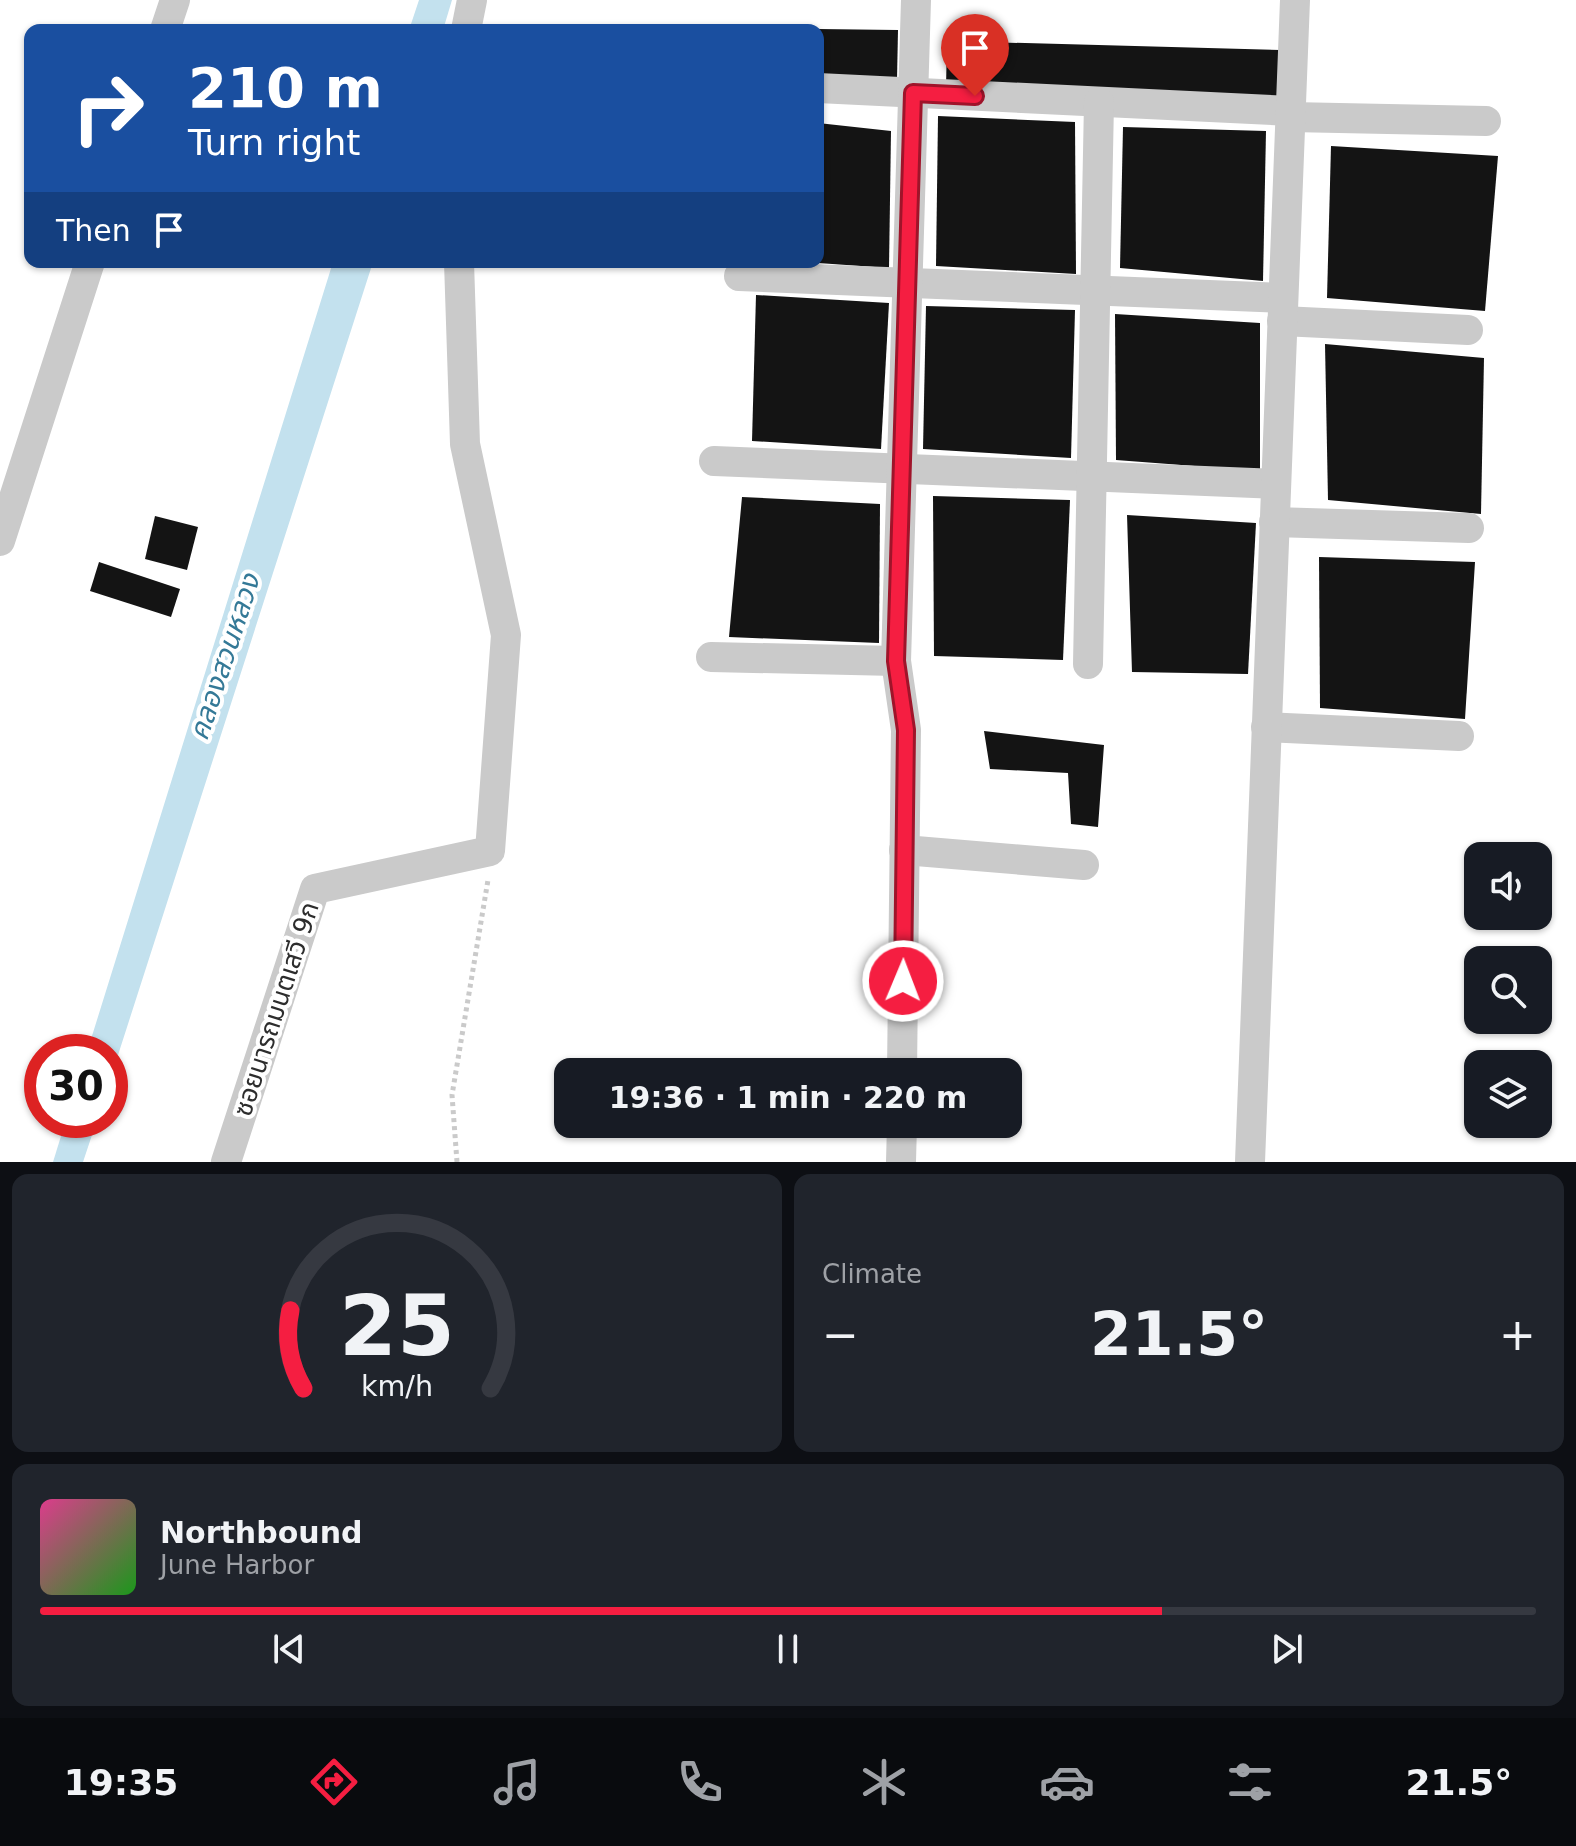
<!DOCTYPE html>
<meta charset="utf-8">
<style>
:root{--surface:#171b24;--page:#20242c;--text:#f1f3f6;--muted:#9ea1a6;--line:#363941;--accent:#f51e41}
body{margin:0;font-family:"DejaVu Sans","Noto Sans Thai",sans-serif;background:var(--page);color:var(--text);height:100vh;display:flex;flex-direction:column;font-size:30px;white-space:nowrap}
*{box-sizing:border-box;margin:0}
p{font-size:26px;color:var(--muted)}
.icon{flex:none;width:44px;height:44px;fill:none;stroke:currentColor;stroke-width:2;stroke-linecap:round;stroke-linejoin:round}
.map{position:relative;height:1162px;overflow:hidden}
.drawer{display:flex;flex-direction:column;gap:12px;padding:12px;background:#0d0f14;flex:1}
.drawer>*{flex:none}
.guide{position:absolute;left:24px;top:24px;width:800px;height:244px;border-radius:16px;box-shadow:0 2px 6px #0004;background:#1a4fa0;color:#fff;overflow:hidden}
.buttons{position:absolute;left:1464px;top:842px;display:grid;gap:16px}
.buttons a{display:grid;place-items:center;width:88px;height:88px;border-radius:16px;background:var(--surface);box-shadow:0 2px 6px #0004;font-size:40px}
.speed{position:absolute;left:24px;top:1034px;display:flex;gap:16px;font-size:40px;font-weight:700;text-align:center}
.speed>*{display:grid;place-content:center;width:104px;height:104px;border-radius:50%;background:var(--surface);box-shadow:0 2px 6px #0004;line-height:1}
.speed .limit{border:12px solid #d22;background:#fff;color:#111}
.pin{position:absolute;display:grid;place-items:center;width:68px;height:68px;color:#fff;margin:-82px -34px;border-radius:50% 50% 50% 0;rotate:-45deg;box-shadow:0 0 8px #0007}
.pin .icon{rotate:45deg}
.me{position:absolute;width:88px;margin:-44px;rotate:1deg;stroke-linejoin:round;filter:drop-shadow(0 0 6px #0008)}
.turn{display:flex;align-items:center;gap:28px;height:168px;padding:0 32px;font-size:36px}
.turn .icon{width:104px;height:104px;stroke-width:2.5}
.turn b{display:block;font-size:56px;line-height:68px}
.then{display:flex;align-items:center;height:76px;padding:0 32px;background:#0003;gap:16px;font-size:30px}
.big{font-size:60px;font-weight:800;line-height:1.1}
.drawer .card{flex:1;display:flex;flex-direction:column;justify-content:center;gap:12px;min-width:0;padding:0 28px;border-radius:16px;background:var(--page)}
.drawer .dial{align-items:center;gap:0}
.dial svg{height:208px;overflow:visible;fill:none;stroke:var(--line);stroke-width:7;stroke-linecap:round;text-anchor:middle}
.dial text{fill:var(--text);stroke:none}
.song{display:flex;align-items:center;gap:24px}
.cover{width:96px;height:96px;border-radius:12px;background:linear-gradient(135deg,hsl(330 70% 55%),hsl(120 70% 35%))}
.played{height:8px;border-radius:4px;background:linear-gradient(90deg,var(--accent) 75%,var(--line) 75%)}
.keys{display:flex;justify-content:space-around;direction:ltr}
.heat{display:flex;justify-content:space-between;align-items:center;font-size:44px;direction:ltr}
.drawer .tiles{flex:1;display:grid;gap:12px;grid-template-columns:1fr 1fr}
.card:last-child{grid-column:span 2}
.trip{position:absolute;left:554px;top:1058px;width:468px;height:80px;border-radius:16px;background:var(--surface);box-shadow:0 2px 6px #0004;font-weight:800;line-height:80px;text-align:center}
.dock{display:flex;height:128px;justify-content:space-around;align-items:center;background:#090b0e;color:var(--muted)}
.dock .icon{width:56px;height:56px}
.dock .current{color:var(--accent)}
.dock b{font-size:36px;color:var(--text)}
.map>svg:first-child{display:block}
.water{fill:#c3e1ee}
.building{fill:#141414}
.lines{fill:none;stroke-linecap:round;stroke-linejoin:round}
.path{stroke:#cacaca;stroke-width:5;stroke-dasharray:4 4;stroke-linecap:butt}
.minor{stroke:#cacaca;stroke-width:30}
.route-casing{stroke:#9f142a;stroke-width:20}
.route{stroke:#f51e41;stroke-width:14}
.labels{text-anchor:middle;stroke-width:8;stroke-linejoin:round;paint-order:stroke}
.street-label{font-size:26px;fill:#2d2d2d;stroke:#fff}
.water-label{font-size:28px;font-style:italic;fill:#347997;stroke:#fff}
</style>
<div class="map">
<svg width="1576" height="1162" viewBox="0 0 1576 1162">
<rect width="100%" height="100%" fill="#fff"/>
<g class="water">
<polygon points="419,0 452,0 443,30 409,30"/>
<polygon points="333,262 373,262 110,1080 110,1052 87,1052"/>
<polygon points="66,1120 97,1120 83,1162 53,1162"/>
</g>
<g class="building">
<polygon points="818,29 898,30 897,80 818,75"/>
<polygon points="947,41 1280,50 1279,98 946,88"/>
<polygon points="938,116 1075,122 1076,274 936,266"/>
<polygon points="818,123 891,131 889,268 818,263"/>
<polygon points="1123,127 1266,131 1263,281 1120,268"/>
<polygon points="1331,146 1498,156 1485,311 1327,298"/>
<polygon points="756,295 889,303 881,449 752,441"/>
<polygon points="926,306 1075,310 1071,458 923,449"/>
<polygon points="1115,314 1260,323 1260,471 1116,460"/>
<polygon points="1325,344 1484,358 1481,514 1328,500"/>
<polygon points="933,496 1070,500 1063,660 934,656"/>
<polygon points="742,497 880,504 879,643 729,637"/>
<polygon points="1127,515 1256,523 1248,674 1132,672"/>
<polygon points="155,516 198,527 187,570 145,559"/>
<polygon points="1319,557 1475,562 1465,719 1320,708"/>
<polygon points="99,562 180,589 171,617 90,591"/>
<polygon points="984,731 1104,745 1098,827 1071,824 1068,773 990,769"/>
</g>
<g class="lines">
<polyline class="path" points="457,1162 452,1095 488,880"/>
<g class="minor">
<polyline points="165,30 175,0"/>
<polyline points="466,30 472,0"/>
<polyline points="818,88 1291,111"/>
<polyline points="1290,117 1486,121"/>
<polyline points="739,276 1283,298"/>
<polyline points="1282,321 1468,330"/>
<polyline points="714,461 1276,484"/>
<polyline points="1274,522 1469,528"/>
<polyline points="0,541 90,262"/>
<polyline points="711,657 896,661"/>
<polyline points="1088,664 1099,102"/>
<polyline points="1266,727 1459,736"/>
<polyline points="904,850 1084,865"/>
<polyline points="902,1072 906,730 896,661 916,0"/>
<polyline points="226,1162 315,889 490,851 506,635 465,444 459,262"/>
<polyline points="901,1162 902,1124"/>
<polyline points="1250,1162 1295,0"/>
</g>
</g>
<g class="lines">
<defs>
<polyline id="route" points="903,981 906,730 896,661 913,93 975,96"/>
</defs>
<use href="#route" class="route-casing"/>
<use href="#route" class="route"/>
</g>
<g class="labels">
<g class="street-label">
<text transform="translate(276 1009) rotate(-72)" y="9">ซอยนารถมนตเสวี 9ก</text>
</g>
<g class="water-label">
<text transform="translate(224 657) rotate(-72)" y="10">คลองสวนหลวง</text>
</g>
</g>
</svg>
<div class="buttons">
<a><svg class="icon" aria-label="sound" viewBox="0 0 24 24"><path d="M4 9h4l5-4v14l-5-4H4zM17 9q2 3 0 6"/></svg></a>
<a><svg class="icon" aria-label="search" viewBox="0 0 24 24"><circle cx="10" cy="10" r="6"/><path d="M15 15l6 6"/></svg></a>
<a><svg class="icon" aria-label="layers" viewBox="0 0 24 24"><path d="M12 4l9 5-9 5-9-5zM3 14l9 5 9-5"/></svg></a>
</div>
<div class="speed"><div class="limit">30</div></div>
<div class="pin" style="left:975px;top:96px;background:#d93025"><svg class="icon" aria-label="arrive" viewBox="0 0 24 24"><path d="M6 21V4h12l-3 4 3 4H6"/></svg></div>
<svg class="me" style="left:903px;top:981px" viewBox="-20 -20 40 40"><circle r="17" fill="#f51e41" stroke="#fff" stroke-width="3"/><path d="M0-11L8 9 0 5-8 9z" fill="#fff"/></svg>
<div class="trip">19:36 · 1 min · 220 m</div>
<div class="guide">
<div class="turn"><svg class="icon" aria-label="right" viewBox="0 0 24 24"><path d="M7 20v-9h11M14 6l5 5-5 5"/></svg><div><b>210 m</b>Turn right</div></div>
<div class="then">Then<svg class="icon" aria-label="arrive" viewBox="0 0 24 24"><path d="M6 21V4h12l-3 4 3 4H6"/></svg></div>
</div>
</div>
<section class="drawer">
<div class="tiles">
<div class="card dial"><svg viewBox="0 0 100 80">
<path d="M14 69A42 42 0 1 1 86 69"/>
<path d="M14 69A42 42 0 0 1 9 39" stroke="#f51e41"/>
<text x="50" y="56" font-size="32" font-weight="700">25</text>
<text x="50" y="72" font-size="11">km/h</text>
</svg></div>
<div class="card"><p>Climate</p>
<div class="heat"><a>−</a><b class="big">21.5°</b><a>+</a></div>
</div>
<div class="card">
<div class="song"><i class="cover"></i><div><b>Northbound</b><p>June Harbor</p></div></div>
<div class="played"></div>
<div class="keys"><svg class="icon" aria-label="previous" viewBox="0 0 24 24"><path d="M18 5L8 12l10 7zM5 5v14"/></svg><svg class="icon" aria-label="pause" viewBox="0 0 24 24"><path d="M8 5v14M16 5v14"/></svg><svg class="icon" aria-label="next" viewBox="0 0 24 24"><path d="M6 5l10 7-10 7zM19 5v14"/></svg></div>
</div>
</div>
</section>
<nav class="dock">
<b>19:35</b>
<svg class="icon current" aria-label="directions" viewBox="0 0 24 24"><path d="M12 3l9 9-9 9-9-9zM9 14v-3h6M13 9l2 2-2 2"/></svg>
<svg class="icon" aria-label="music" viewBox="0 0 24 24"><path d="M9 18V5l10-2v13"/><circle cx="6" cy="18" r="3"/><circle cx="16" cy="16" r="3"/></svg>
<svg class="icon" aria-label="phone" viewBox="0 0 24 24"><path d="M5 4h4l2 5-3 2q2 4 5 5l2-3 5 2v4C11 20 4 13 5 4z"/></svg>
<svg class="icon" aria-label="climate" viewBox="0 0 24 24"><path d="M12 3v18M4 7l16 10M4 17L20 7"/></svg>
<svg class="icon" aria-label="car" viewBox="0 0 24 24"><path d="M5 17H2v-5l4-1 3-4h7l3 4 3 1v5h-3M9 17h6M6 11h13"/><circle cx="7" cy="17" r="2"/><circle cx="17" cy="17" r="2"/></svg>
<svg class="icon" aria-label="filters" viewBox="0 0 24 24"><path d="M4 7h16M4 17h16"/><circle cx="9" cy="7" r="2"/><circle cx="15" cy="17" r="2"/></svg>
<b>21.5°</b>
</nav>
